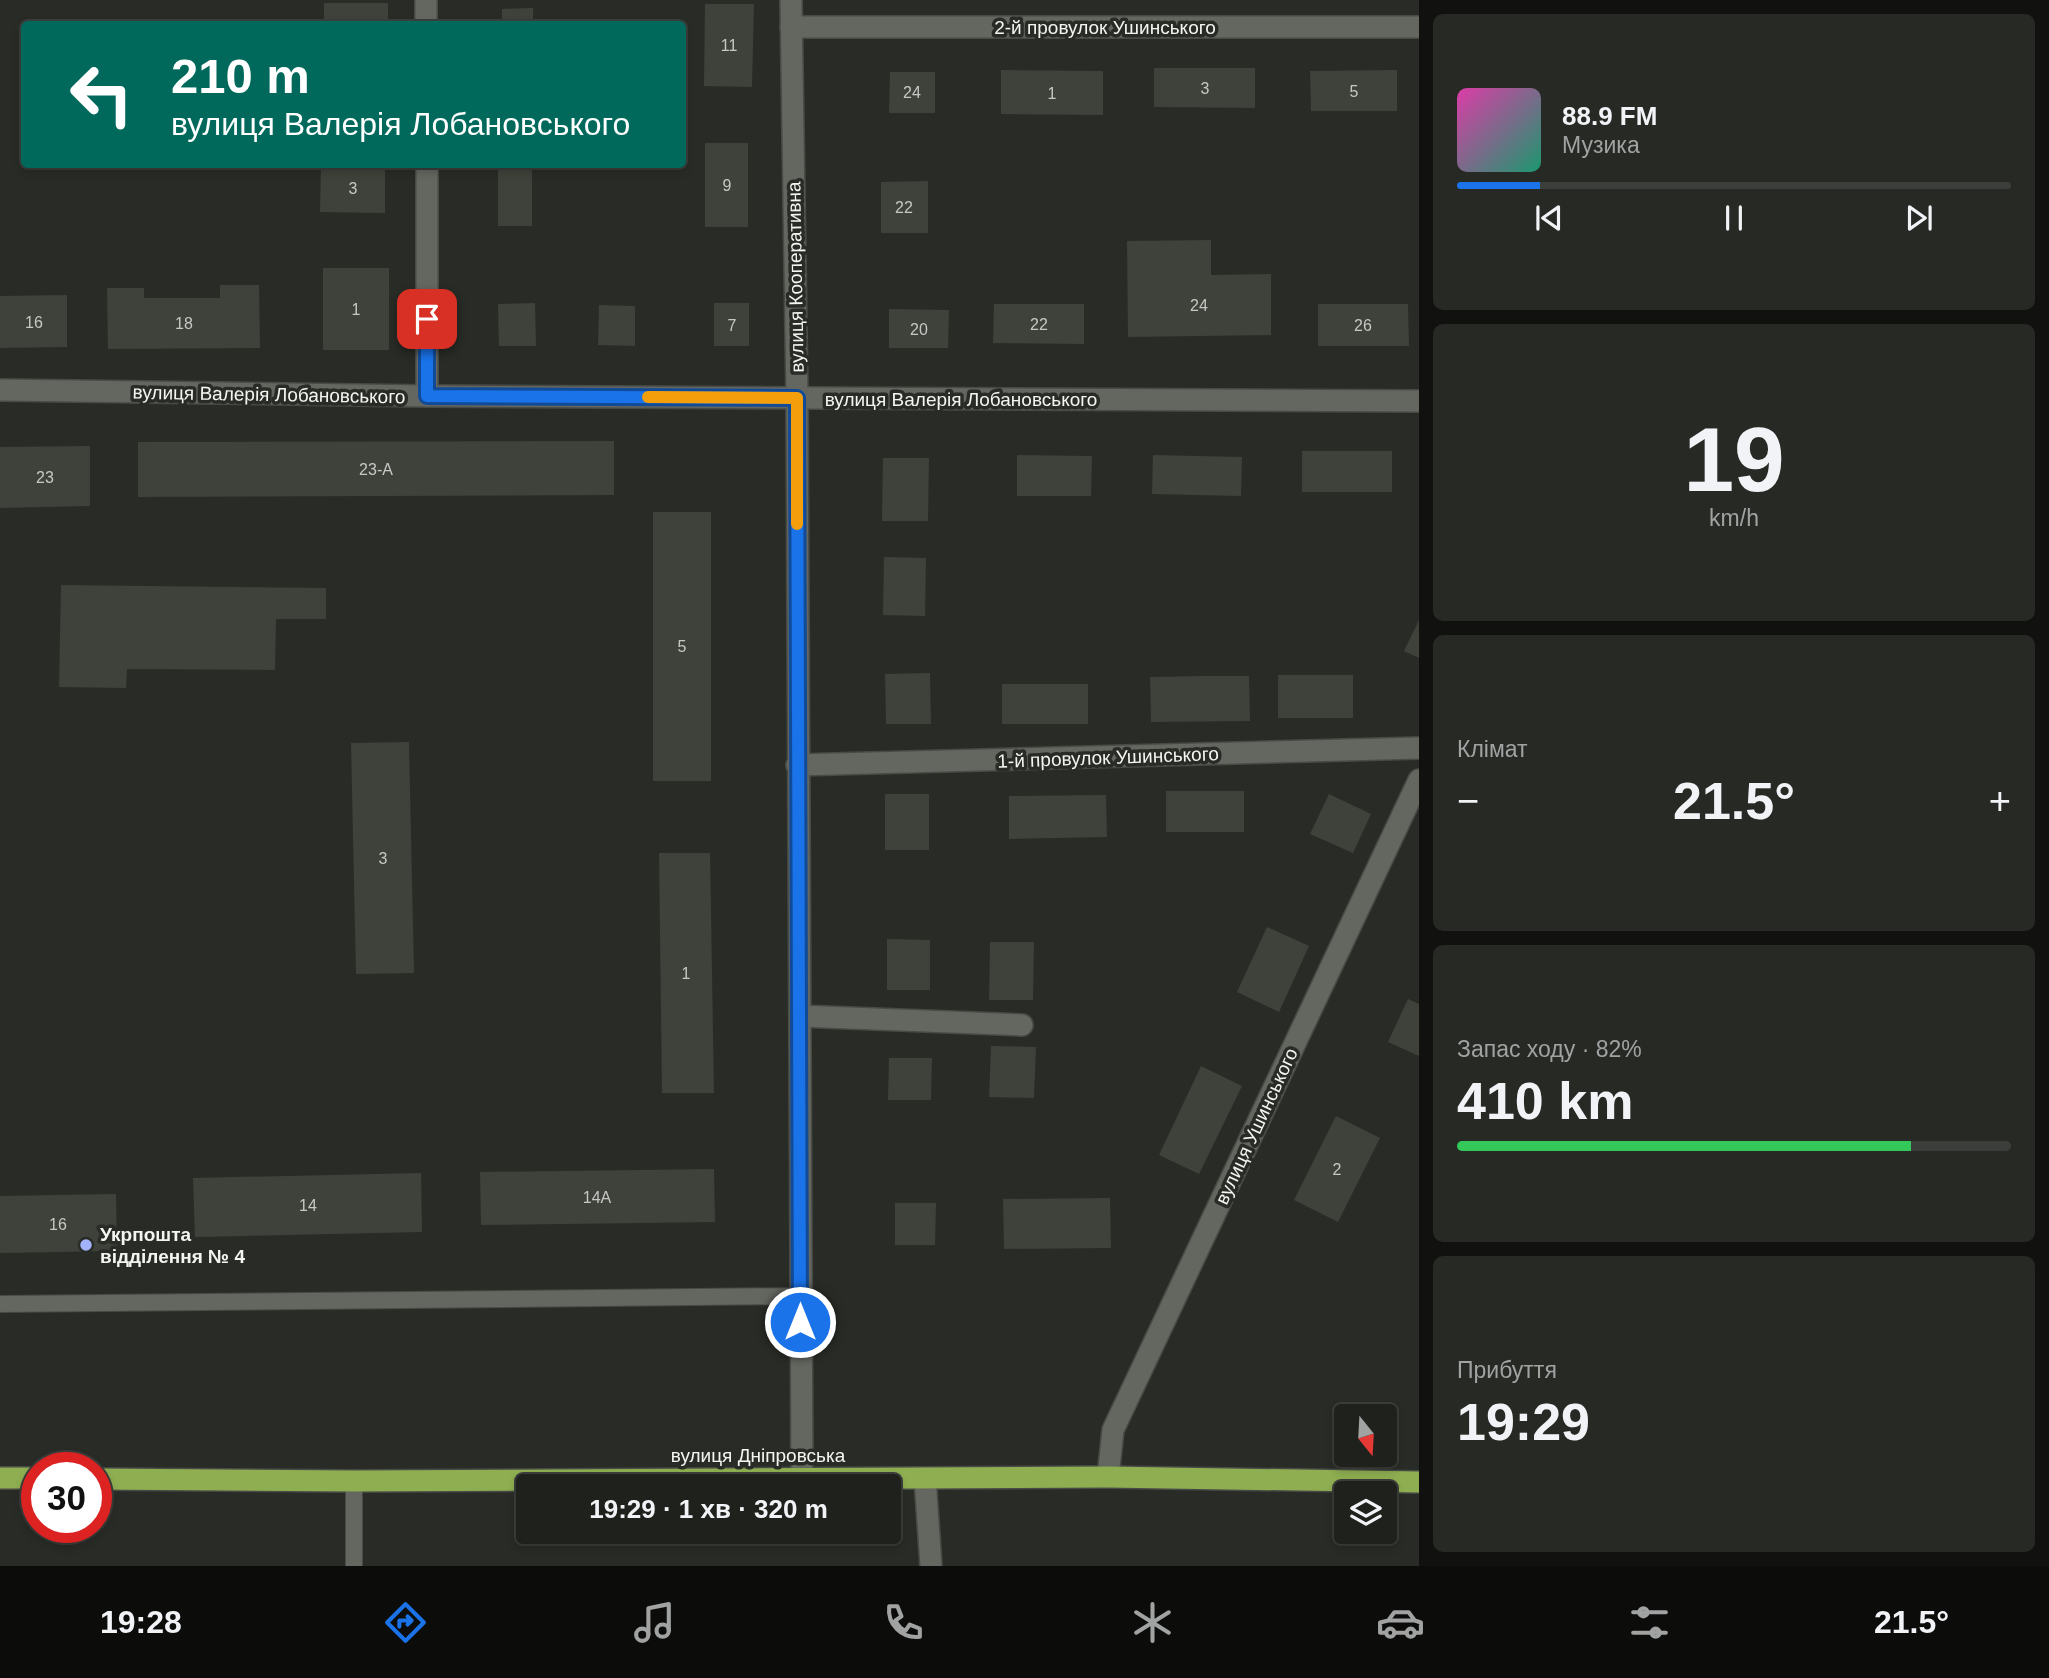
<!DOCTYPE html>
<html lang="uk">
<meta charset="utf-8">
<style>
:root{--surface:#1f211c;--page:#272925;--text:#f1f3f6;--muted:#a1a3a3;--line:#3c3e3b;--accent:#1a73e8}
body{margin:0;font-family:Helvetica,sans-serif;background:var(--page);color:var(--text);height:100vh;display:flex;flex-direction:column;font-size:26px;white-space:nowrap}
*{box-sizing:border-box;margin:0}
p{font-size:23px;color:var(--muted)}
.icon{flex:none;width:38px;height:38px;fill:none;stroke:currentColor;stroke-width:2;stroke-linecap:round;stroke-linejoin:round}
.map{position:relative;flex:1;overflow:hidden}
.drawer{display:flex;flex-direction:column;gap:14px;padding:14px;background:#11120f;width:630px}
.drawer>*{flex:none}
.top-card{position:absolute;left:21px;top:21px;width:665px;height:147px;border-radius:7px;box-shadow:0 4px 10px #0003,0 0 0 2px var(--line);background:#00695c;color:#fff;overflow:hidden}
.needle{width:46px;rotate:162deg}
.fabs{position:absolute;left:1334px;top:1404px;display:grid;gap:14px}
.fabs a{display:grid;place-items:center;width:63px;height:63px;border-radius:7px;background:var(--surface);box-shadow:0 4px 10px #0003,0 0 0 2px var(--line);font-size:35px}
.speed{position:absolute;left:21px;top:1452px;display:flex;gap:14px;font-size:35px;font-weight:700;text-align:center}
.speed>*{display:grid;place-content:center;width:91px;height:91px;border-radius:50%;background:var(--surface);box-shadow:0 4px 10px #0003,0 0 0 2px var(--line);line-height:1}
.speed .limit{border:10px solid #d22;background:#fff;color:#111}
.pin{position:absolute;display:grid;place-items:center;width:60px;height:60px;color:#fff;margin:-30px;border-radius:14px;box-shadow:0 4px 10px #0006}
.me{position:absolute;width:77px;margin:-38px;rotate:0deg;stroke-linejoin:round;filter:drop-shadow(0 0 5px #0008)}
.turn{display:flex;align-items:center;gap:24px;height:147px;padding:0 35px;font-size:32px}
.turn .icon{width:91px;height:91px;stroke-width:2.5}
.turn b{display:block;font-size:49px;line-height:60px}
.big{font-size:52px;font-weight:700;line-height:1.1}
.drawer .tile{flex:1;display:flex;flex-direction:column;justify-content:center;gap:10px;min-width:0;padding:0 24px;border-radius:10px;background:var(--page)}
.drawer .dial{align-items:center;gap:0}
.dial b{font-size:91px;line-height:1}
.song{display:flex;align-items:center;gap:21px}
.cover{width:84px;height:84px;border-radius:10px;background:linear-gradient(135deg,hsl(320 70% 55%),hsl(160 70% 35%))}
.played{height:7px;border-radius:4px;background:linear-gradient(90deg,var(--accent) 15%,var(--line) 15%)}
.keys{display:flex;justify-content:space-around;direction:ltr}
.heat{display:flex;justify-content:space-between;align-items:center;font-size:38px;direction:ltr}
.charge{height:10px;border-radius:5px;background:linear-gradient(90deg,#34c759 82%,var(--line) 0)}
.trip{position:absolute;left:516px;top:1474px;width:385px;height:70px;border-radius:7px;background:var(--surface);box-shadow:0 4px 10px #0003,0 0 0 2px var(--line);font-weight:700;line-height:70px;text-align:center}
.tabs{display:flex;height:112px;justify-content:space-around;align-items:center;background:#0c0d0b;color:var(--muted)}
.tabs .icon{width:49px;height:49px}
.tabs .active{color:var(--accent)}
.tabs b{font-size:32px;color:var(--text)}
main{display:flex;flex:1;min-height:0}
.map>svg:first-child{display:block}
.building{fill:#3f413b}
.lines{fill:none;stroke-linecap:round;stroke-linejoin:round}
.lane-casing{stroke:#484a45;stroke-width:18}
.street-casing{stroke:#484a45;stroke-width:24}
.highway-casing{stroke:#484a45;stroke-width:24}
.lane{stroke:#646660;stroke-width:16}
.street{stroke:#646660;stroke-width:21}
.highway{stroke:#8eae51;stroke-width:21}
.route-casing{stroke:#114b97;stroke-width:18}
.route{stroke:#1a73e8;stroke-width:12}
.slow{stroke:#f59e0b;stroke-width:12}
.poi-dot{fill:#a4b2fc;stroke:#292c26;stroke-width:2.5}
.labels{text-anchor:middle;stroke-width:7;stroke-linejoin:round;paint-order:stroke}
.number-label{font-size:16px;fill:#c6c8c4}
.street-label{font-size:19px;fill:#f3f5f1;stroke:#292c26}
.poi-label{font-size:19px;font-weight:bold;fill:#f3f5f1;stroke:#292c26;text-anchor:start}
</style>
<main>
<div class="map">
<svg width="1419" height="1566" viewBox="0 0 1419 1566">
<rect width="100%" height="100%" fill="#292c26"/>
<g class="building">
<rect x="324" y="3" width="64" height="21"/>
<polygon points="705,4 754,4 752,87 704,86"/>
<polygon points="533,8 533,24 502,24 502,9"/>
<polygon points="1154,68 1255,68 1255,108 1154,107"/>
<polygon points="1001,70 1103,71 1103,115 1001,114"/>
<polygon points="1397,70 1397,111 1311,111 1310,71"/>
<polygon points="890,72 935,72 935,113 889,113"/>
<rect x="705" y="143" width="43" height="84"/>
<polygon points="321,164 385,164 385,213 320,212"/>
<rect x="498" y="164" width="34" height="62"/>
<polygon points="928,181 928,233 881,233 881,182"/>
<polygon points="1211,240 1211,275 1271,274 1271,335 1128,337 1127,241"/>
<rect x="323" y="268" width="66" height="82"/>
<polygon points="220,285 259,285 260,348 108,349 107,288 144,288 144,298 220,298"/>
<polygon points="67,295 67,347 0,348 0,296"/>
<polygon points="535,303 536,346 499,346 498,304"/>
<rect x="714" y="303" width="35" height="43"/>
<polygon points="994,304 1084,304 1084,344 993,343"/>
<polygon points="1318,304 1408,304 1409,346 1318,346"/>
<polygon points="599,305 635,306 635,346 598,345"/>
<polygon points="889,309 949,310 948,348 889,348"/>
<polygon points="614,441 614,495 138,497 138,442"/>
<polygon points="90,446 90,506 0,508 0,447"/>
<rect x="1302" y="451" width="90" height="41"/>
<polygon points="1017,455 1092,456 1091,496 1017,496"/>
<polygon points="1153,455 1242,457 1241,496 1152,494"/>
<polygon points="883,458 929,458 928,521 882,521"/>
<rect x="653" y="512" width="58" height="269"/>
<polygon points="884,557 926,558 925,616 883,615"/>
<polygon points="61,585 326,588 326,619 276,619 275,670 127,669 126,688 59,687"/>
<polygon points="1419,620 1419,658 1404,651"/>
<polygon points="930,673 931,724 886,724 885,674"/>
<rect x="1278" y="675" width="75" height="43"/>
<polygon points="1202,676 1249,676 1250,721 1151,722 1150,677"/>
<rect x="1002" y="684" width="86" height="40"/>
<polygon points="409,742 414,973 356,974 351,743"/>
<rect x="1166" y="791" width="78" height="41"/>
<rect x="885" y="794" width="44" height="56"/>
<polygon points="1329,794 1371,814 1353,853 1310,834"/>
<polygon points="1106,795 1107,837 1009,839 1009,796"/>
<polygon points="659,853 710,853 714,1093 662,1093"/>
<polygon points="1267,927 1309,946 1279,1012 1237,992"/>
<polygon points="887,939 930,940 930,990 887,990"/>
<polygon points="990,942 1034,942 1033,1000 989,1000"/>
<polygon points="1408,999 1419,1004 1419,1056 1388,1042"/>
<polygon points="991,1046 1036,1047 1034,1098 989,1097"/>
<polygon points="889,1058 932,1058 931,1100 888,1100"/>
<polygon points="1201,1066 1242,1086 1199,1174 1159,1155"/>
<polygon points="1336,1116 1380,1138 1338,1222 1294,1200"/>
<polygon points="714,1169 715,1222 481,1225 480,1172"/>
<polygon points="421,1173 422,1232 195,1237 193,1178"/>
<polygon points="116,1194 117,1251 0,1253 0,1196"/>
<polygon points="1110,1198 1111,1248 1004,1249 1003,1199"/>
<polygon points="895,1203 936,1203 935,1245 895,1245"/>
</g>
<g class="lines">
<defs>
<g id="lane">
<polyline points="0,1304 800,1296"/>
<polyline points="354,1566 354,1481"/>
</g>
<g id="street">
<polyline points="426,0 426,24"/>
<polyline points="791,0 797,398 802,1478"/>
<polyline points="791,27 1419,27"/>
<polyline points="427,164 427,396"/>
<polyline points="0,390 427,396 1419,401"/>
<polyline points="797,765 1419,748"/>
<polyline points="800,1016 1022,1025"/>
<polyline points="1108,1477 1113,1430 1419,780"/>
<polyline points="925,1478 931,1566"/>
</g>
<g id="highway">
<polyline points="0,1478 37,1478"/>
<polyline points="96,1479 354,1481 1108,1477 1419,1482"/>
</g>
</defs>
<use href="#lane" class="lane-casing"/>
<use href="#street" class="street-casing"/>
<use href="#highway" class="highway-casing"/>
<use href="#lane" class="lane"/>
<use href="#street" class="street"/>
<use href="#highway" class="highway"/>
</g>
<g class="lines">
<defs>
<polyline id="route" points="427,319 427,396 797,398 800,1322"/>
</defs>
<use href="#route" class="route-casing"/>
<use href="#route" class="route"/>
<polyline class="slow" points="648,397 797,398 797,524"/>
</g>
<circle class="poi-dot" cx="86" cy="1245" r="7"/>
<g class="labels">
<g class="number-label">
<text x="729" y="51">11</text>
<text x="1205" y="94">3</text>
<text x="1354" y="97">5</text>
<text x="912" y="98">24</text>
<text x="1052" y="99">1</text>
<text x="727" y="191">9</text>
<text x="353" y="194">3</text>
<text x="904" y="213">22</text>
<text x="1199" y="311">24</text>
<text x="356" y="315">1</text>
<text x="34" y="328">16</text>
<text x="184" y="329">18</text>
<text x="1039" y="330">22</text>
<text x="732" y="331">7</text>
<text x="1363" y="331">26</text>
<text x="919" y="335">20</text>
<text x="376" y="475">23-А</text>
<text x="45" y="483">23</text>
<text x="682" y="652">5</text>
<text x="383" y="864">3</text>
<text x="686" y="979">1</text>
<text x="1337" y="1175">2</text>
<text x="597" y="1203">14А</text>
<text x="308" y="1211">14</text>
<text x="58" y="1230">16</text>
</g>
<g class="street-label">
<text x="1105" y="34">2-й провулок Ушинського</text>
<text transform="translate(795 277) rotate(-91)" y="7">вулиця Кооперативна</text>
<text transform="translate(269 394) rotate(1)" y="7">вулиця Валерія Лобановського</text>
<text x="961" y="406">вулиця Валерія Лобановського</text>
<text transform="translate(1108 757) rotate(-2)" y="7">1-й провулок Ушинського</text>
<text transform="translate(1256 1126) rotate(-65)" y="7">вулиця Ушинського</text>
<text x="758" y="1462">вулиця Дніпровська</text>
</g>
<g class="poi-label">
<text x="100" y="1241">Укрпошта<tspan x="100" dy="22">відділення № 4</tspan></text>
</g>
</g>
</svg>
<div class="fabs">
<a><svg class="needle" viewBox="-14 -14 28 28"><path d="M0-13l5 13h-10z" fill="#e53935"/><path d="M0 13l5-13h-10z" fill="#a1a3a3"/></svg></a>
<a><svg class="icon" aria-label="layers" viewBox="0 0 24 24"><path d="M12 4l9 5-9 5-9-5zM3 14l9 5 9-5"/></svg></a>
</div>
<div class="speed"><div class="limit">30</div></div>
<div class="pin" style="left:427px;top:319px;background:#d93025"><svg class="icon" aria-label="arrive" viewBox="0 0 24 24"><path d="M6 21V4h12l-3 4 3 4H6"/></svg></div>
<svg class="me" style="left:800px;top:1322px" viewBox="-20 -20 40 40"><circle r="17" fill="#1a73e8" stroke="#fff" stroke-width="3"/><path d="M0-11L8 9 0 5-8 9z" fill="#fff"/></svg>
<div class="trip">19:29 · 1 хв · 320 m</div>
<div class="top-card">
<div class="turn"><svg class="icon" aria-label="left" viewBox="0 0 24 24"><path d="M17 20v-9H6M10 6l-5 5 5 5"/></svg><div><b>210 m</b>вулиця Валерія Лобановського</div></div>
</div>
</div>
<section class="drawer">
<div class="tile">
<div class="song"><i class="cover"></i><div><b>88.9 FM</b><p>Музика</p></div></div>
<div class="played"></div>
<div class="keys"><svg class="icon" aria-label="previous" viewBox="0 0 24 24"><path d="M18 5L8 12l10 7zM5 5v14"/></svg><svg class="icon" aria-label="pause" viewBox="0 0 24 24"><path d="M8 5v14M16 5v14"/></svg><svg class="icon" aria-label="next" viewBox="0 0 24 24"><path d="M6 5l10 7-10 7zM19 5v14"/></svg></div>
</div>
<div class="tile dial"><b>19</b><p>km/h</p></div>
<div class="tile"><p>Клімат</p>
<div class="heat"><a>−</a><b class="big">21.5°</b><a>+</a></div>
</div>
<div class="tile"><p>Запас ходу · 82%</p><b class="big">410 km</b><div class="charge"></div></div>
<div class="tile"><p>Прибуття</p><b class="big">19:29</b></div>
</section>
</main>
<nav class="tabs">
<b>19:28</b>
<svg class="icon active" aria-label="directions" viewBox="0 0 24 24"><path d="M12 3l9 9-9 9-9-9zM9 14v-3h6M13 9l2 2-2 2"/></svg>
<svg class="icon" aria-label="music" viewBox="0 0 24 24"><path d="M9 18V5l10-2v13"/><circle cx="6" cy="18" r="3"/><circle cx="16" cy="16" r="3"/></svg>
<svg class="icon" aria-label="phone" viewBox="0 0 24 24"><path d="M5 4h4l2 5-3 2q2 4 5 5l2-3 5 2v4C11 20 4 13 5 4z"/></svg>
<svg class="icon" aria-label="climate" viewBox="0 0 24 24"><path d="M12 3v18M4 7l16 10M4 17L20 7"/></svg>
<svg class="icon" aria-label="car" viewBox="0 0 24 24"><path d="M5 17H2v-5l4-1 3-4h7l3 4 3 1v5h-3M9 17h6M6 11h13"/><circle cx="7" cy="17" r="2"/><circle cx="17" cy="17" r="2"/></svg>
<svg class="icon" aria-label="filters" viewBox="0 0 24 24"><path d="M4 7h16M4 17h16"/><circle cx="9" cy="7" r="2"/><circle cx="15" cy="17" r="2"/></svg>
<b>21.5°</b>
</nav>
